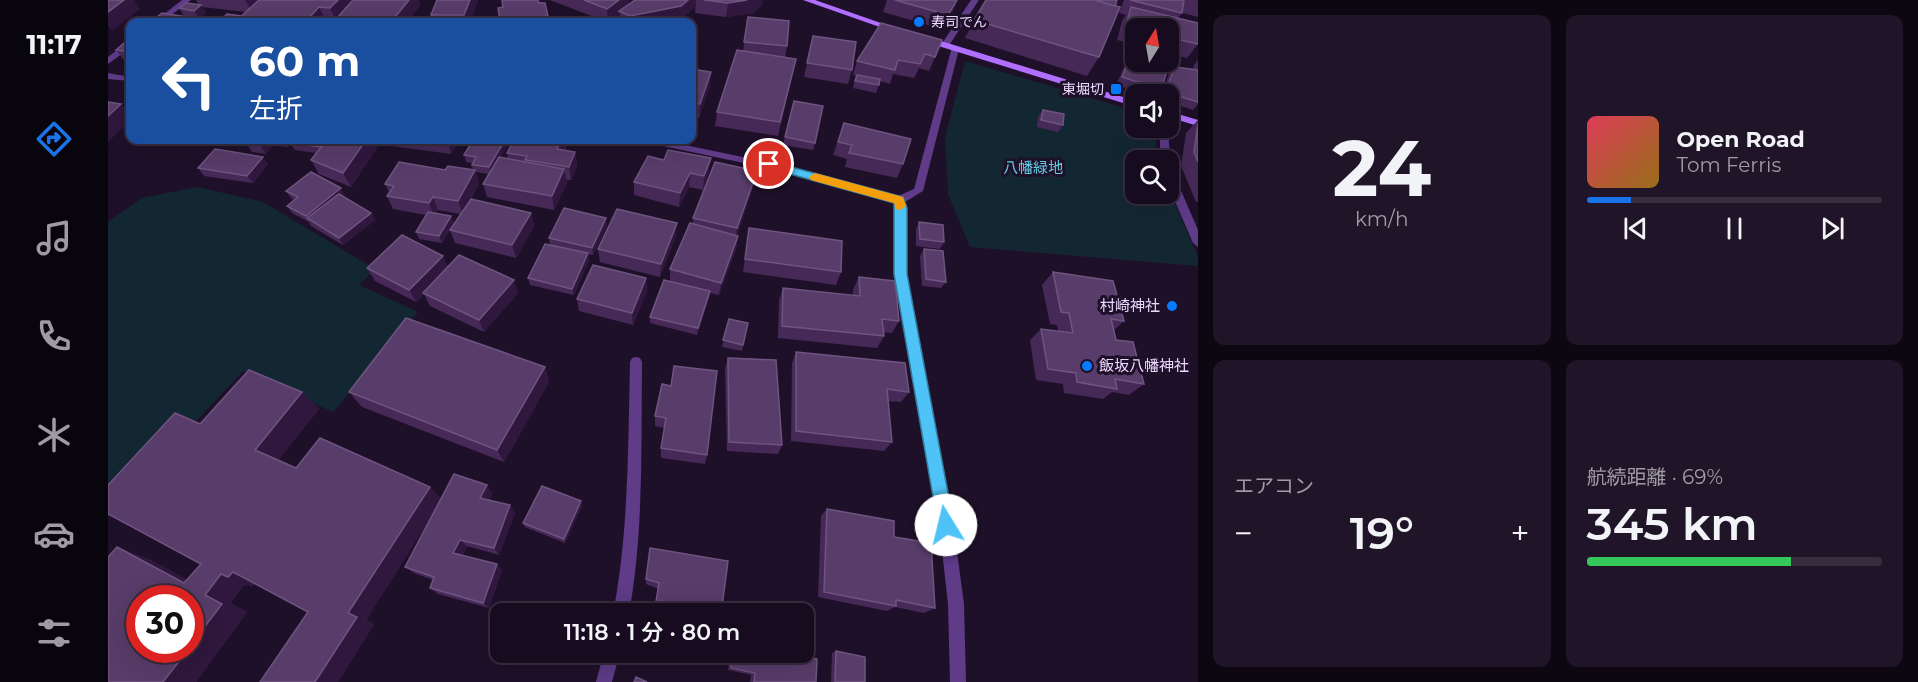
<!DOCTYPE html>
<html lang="ja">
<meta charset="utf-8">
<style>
:root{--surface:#170c1f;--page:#201528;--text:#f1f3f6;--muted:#9e9ba4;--line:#362c3d;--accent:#1a73e8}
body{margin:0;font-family:Montserrat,"Noto Sans JP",sans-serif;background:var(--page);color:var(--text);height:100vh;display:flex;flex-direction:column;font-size:22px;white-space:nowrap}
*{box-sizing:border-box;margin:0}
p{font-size:20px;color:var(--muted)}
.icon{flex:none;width:33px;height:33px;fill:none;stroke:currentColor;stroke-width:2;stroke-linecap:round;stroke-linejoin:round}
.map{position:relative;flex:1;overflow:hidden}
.sheet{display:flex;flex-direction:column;gap:15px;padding:15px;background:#0d0711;width:720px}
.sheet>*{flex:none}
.hud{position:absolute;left:18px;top:18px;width:570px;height:126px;border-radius:12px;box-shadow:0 6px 24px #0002,0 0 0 2px var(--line);background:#1a4fa0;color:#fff;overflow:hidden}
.needle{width:39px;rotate:11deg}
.buttons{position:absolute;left:1017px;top:18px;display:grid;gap:12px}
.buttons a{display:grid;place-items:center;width:54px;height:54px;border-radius:12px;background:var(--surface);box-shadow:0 6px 24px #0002,0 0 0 2px var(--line);font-size:30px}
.speed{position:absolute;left:18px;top:585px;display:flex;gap:12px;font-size:30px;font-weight:700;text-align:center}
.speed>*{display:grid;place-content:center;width:78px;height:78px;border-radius:50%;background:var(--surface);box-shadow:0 6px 24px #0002,0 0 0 2px var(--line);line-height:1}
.speed .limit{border:9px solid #d22;background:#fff;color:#111}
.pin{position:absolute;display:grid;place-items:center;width:51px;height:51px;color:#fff;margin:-26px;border:3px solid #fff;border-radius:50%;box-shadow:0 2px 6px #0007}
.me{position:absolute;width:66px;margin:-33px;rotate:351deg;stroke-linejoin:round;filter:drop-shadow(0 0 4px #0008)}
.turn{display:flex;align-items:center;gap:21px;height:126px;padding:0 24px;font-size:27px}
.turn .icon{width:78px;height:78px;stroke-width:2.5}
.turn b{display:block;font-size:42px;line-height:51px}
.big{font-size:45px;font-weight:600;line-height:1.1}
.sheet .tile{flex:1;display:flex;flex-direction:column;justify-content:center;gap:9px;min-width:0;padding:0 21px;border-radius:12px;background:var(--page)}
.sheet .dial{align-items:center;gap:0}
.dial b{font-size:78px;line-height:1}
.song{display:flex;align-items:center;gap:18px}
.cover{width:72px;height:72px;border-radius:9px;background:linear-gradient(135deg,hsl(350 70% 55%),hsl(40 70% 35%))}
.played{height:6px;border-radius:3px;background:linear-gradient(90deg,var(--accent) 15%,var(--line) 15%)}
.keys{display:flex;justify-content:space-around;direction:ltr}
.heat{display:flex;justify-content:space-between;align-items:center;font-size:33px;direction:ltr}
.charge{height:9px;border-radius:4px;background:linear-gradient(90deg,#34c759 69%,var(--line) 0)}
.sheet .tiles{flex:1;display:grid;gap:15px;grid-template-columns:repeat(2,1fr)}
.trip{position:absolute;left:382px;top:603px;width:324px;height:60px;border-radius:12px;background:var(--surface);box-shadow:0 6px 24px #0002,0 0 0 2px var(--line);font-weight:600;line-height:60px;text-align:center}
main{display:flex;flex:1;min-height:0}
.dock{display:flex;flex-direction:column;width:108px;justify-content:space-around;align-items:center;background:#09050c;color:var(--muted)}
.dock .icon{width:42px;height:42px}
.dock .active{color:var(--accent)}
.dock b{font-size:27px;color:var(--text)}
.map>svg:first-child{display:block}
.green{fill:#132733}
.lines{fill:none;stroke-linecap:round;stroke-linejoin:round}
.street{fill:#5f3b88;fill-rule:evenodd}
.secondary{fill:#b06fff;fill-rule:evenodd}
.wall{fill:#462957;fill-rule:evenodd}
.shaded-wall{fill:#2f173d}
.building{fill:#583c69;stroke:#6f5480;stroke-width:1.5}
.route{fill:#4fc3f7;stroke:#337fa1;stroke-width:1.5}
.slow{fill:#f59e0b}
.poi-dot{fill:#057cff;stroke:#1f1029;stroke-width:2}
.labels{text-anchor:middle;stroke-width:6;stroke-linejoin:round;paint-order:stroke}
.far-poi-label{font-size:14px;fill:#edd8ff;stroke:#1f1029;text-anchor:start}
.park-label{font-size:15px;fill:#63cbe1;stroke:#1f1029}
.poi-label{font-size:15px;fill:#edd8ff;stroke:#1f1029;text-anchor:end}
</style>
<main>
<nav class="dock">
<b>11:17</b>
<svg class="icon active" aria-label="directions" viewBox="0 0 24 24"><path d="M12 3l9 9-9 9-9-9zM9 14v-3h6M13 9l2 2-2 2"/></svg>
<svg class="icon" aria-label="music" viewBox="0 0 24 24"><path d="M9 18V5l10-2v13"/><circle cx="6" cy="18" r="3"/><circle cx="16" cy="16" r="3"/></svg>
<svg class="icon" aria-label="phone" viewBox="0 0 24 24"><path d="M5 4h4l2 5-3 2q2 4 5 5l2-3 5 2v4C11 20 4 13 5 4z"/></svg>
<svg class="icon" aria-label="climate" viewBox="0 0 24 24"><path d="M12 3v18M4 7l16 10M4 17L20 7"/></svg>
<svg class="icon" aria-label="car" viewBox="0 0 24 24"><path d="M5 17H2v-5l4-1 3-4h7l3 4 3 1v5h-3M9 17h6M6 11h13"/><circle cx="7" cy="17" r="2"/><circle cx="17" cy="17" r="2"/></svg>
<svg class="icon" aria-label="filters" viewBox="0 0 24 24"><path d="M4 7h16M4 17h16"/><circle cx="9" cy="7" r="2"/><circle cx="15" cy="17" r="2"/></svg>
</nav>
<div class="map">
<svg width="1090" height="682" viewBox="0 0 1090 682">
<rect width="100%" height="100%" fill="#1f1029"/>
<g class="green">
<polygon points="857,61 1027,111 1028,128 1048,128 1048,160 1028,160 1028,194 1060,194 1061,189 1090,257 1090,266 862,247 840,194 837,138"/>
<polygon points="90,187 155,202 267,269 251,285 310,312 225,412 135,371 0,515 0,222 34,198"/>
</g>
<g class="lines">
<g class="street">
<polygon points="74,0 83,0 54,22 46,22"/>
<polygon points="863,0 871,0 840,47 834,47 833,45"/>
<polygon points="19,42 22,42 22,48 0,64 0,57"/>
<polygon points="844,47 851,49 815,191 797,202 799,274 844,515 856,604 858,682 842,682 840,604 830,515 787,274 786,202 683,173 541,143 536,140 553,140 683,167 790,196 806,189"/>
<polygon points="0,73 22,77 22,81 0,79"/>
<polygon points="1060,126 1062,160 1060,162 1060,160 1052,160 1052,128"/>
<polygon points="1060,169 1065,172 1090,230 1090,247 1085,243 1060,185"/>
<path d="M528,357L532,358L534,362C533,446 536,530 521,614H505C521,530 520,446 522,362L524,358Z"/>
<polygon points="496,652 512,652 504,682 488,682"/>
</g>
<g class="secondary">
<polygon points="695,0 707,0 790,29 783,31"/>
<polygon points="814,37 820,37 1028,101 1028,107 814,41"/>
<polygon points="1060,111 1090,120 1090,126 1060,117"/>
</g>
</g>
<g class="wall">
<polygon points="88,0 310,0 312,5 299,22 43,22 111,22 134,16 138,12 94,7 98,13 91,18 76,16 71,8 91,5"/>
<polygon points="329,0 370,0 362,22 326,22 323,15"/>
<polygon points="442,0 521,0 521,5 588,6 572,20 561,22 512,22 512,14 501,22 499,22"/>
<polygon points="588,0 655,0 654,5 645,13 618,17 587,13"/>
<polygon points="779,0 849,0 845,11 834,29 775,12"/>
<polygon points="1016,0 1090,0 1090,17 1075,13 1074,10 1074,13 1070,18 1090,44 1079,58 1060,54 1060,28 1028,28 1028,45 1009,40 1014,21 1018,15 1011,13"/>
<polygon points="640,17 679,46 677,58 685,73 670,136 607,126 609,112 635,51"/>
<polygon points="866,20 991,57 979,76 857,38"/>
<polygon points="705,36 744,70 740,84 696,77"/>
<polygon points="22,38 22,64 19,64 8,50"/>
<polygon points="834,40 821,71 811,68 806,78 785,74 782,84 772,81 768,93 745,88 748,76 745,75 749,61"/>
<polygon points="1022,57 1053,90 1049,94 1038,94 1008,85 1017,65"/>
<polygon points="1090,60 1090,104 1085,110 1060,102 1060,94 1053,94 1061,74 1067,67 1085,70 1086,65"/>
<polygon points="584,61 584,69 602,86 591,118 584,117"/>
<polygon points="686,101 707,143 705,150 675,145"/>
<polygon points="935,110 955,125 950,132 929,127 930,117"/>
<polygon points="1090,120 1090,202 1088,202 1073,166 1078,133"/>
<polygon points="736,123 795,164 789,178 737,167 739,159 725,155"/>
<polygon points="76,140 94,140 91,143"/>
<polygon points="136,140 185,140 179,147 165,145 158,154 144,152"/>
<polygon points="185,140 352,140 343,154 276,145 274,140 243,187 211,174 203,160 208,153 187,150 182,143"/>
<path d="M365,140H403L392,158L400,159L399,153L461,140L457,151L467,152L469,166L463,180H458L459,183L446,210L379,197L375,184L381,174L368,172L371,184L363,199L423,213L426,226L408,258L347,243L342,230L334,243L311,239L308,232L318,215L285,209L279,196L281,192L277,184L337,170H365L364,165V163L358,162L356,155ZM330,210L352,214L343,228L346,223L343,216L328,213Z"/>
<polygon points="540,156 601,172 595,190 581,187 571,207 526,195 526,182"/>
<polygon points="155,157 160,164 145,183 96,176 90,168"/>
<polygon points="646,184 629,235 630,236 628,249 611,295 602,293 601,298 589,335 542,323 542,317 562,282 562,269 585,224 585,218"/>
<polygon points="178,191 237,195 235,197 263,213 267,220 235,245 203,226 201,222 184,213 179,206 186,200 183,198"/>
<polygon points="811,222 836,242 832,249 808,246 808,229"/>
<polygon points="499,225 485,255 480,254 481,260 466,295 422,285 420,278 442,245 441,238"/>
<polygon points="641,228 733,272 728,285 635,272"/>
<polygon points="568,236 552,277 492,262 490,249"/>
<polygon points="816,249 838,282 833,288 814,286 812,256"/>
<polygon points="340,267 410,293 376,332 322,306 316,294 308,302 267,281 259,268"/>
<polygon points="945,272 1016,321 1006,330 1008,340 1036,384 1021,395 1004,392 995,399 956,393 955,384 928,380 922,340 933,329 950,331 949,325 942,324 934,285"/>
<polygon points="751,277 791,321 784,333 775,332 776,336 769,348 670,338 671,300 675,288 745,295 745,290"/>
<polygon points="538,278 539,291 525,325 471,311 469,299"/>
<polygon points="621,319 640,323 634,351 614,347"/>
<polygon points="688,352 801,392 793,402 780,401 784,442 776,451 683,441 684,363"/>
<polygon points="620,358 674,445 670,454 619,451 617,369"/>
<polygon points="437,367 441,382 396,462 254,407 241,392"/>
<polygon points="554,384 599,455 597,464 553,458 553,448 556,428 547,426 547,416"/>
<polygon points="194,392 211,409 170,460 188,468 322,487 333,499 379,485 384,493 381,500 402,505 407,513 391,555 359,546 355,555 394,570 381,608 330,594 322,588 325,580 306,573 297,567 326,512 258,620 266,624 230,682 152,682 200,612 147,584 144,586 137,584 122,603 139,612 88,682 0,682 39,558 80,580 93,564 92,424"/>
<polygon points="474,506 457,543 417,527 415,523"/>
<polygon points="719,509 827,608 816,613 787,607 779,611 710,597 713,516"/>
<polygon points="542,548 613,614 538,584 538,579"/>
<polygon points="728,651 757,682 723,682 724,653"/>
<polygon points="622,652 691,652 691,655 708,682 642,682 643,675 620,670"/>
</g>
<g class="shaded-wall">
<polygon points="16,0 26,0 32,9 4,31 0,26 0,12"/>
<polygon points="137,0 159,0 145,13"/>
<polygon points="230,0 254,0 230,17 232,22 229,22 222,8"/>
<polygon points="301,0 310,0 312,5 299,22 283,22"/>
<polygon points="362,0 370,0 362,22 358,22 356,15"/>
<polygon points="511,0 521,0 521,7 511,11 512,14 500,22 499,9"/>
<polygon points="580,0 588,0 588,6 572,20 561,22 522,22 522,16"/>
<polygon points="639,0 655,0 654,5 645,13 618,17 620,3"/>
<polygon points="849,0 845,11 834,29 840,15"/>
<polygon points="93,5 98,13 91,18 86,11"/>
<polygon points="211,7 219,22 197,22"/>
<polygon points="440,16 441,22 392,22 392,21"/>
<polygon points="603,72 602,86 591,118 592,104"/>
<polygon points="13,104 22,115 22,121 0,142 0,116"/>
<polygon points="149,140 162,140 165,145 158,154"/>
<polygon points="175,140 185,140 179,147"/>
<polygon points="258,140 274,140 243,187 235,173"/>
<polygon points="339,140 352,140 343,154"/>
<polygon points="397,140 403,140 383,175 381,167"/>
<polygon points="453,140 461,140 451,163 449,149"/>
<polygon points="467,152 469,166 463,180 461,167"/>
<polygon points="155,157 160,164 145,183 139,176"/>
<polygon points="603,158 601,172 595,190 596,176"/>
<polygon points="456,169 459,183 446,210 444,196"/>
<polygon points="367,170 371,184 355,214 350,201"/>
<polygon points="649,171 646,184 627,241 629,228"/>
<polygon points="582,173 581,187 571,207 572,193"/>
<polygon points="233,188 237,195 204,222 200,219 198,216"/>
<polygon points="325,197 330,210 326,216 321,203"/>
<polygon points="263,213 267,220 235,245 231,238"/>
<polygon points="423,213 426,226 408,258 404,245"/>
<polygon points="343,216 346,223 334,243 331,236"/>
<polygon points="498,218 499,225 485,255 484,248"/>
<polygon points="569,223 568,236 552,277 553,264"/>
<polygon points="630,236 628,249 611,295 613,283"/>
<polygon points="480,253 481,260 466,295 464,289"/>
<polygon points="335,256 341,269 308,302 301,290"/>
<polygon points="538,278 539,291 525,325 524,313"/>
<polygon points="406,280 410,293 376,332 371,320"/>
<polygon points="602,291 601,298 589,335 590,328"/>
<polygon points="437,367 441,382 396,462 389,450"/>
<polygon points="194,392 211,409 167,464 147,450"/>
<polygon points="379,485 384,493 378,506 372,498"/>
<polygon points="322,487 334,500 258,620 266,624 230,682 207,682 240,613"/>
<polygon points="473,501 474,506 457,543 456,539"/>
<polygon points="402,505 407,513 391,555 386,548"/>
<polygon points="352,540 359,546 353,560 345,553"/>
<polygon points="9,547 39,558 100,590 113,574 125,572 149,581 144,586 137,584 122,603 139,612 88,682 55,682 80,650 82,650 76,583"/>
<polygon points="389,564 394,570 381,608 375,603"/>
</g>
<g class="building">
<polygon points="0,0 16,0 0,12"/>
<polygon points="151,0 230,0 222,8 211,7 197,22 127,22"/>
<polygon points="245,0 301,0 283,22 272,22 230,17"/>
<polygon points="329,0 362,0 356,15 323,15"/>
<polygon points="394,0 430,0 431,3 437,3 440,16 392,21 390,8 395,7"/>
<polygon points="476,0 511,0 499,9"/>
<polygon points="527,0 580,0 573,6 522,16 511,11"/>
<polygon points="596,0 639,0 620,3"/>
<polygon points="787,0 849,0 840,15"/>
<polygon points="878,0 987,0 1012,7 991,57 866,20"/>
<polygon points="987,0 1009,0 1007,6"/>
<polygon points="1022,0 1076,0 1074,13"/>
<polygon points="78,3 93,5 86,11 71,8"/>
<polygon points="1023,7 1090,23 1090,44 1060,37 1060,28 1028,28 1018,26"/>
<polygon points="54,13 112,22 43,22"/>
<polygon points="119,14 134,16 127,22 111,22"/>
<polygon points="640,17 681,21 679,46 636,42"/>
<polygon points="773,23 834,40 827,57 817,54 812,64 790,60 787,70 749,61"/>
<polygon points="705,36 748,42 744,70 699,63"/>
<polygon points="22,38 22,52 8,50"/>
<polygon points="629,50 688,59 672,122 609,112"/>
<polygon points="1022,57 1028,59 1028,62 1037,62 1060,68 1053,90 1014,77"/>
<polygon points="1067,67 1090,70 1090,102 1057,92"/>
<polygon points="584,69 603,72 592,104 584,103"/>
<polygon points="749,75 772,79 771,85 747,81"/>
<polygon points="686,101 715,106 707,143 677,137"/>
<polygon points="0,102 13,104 0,116"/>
<polygon points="935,110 956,114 955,125 933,120"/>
<polygon points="736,123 803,139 795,164 741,153 744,145 730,142"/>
<polygon points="1090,123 1090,162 1086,152"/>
<polygon points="185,140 219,140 213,147 182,143"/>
<polygon points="219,140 258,140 235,173 203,160"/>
<polygon points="365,140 397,140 381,167 364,165 368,157 356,155"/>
<polygon points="406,140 453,140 449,149 467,152 461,167 417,160 419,156 399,153"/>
<polygon points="107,149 155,157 139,176 90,168"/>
<polygon points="560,150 603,158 596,176 582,173 572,193 526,182 540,156 556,160"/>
<polygon points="391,157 456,169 444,196 375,184"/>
<polygon points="291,162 337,170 340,166 367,170 350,201 325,197 321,203 279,196 286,186 277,184"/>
<polygon points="607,162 649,171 629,228 585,218"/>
<polygon points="203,172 233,188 198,216 179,206 190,197 178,191"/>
<polygon points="231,194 263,213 231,238 199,218"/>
<polygon points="363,199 423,213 404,245 342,230"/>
<polygon points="456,208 498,218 484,248 441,238"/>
<polygon points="509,209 569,223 553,264 490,249"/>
<polygon points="320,212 343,216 331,236 308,232"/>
<polygon points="811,222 835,225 836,242 812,239"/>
<polygon points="582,223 630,236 613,283 562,269"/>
<polygon points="641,228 734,241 733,272 637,259"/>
<polygon points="294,235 335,256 301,290 259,268"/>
<polygon points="437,244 480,253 464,289 420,278"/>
<polygon points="816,249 835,251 838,282 818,279"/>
<polygon points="351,255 406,280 371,320 315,293"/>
<polygon points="485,265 538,278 524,313 469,299"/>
<polygon points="945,272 1005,281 1016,321 1003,319 1008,340 1025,342 1036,384 1007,379 1009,389 969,382 968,373 940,369 933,329 965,333 961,313 953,312"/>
<polygon points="751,277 787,281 791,321 774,319 776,336 674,326 675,288 752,296"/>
<polygon points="556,280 602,291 590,328 542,317"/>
<polygon points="298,318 437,367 389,450 241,392"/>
<polygon points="621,319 640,323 635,345 615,340"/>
<polygon points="688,352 797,363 801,392 779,389 784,442 688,431"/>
<polygon points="620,358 668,360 674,445 621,442"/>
<polygon points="566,366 609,371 599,455 553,448 558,418 547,416 554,384 563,386"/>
<polygon points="141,370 194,392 147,450 188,468 212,438 322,487 240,613 249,617 207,682 152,682 200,612 125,572 120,577 113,574 97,595 114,604 82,646 82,598 32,598 32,650 80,650 55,682 0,682 0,557 9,547 76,583 93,564 0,514 0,485 67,413 92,424"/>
<polygon points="346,474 379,485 372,498 402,505 386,548 352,540 345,553 389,564 375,603 322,588 326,577 297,567"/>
<polygon points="434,486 473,501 456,539 415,523"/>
<polygon points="719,509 786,521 786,537 823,543 827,608 788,600 788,606 716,592"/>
<polygon points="542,548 620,561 613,614 546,614 551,583 538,579"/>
<polygon points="728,651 757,657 757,682 727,682"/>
<polygon points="625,652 691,652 691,655 709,659 708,682 646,682 647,673 623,668"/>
<polygon points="528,677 539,682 526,682"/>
</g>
<polygon class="route" points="661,161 791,196 795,197 799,208 799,274 846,525 844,531 838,534 832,531 830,525 786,274 786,203 657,167 655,164"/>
<polygon class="slow" points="707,173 795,197 798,206 792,210 788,209 786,203 703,180 701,177"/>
<g class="poi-dot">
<circle cx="811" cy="22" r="6"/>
<rect x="1002" y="83" width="12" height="12" rx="3"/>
<circle cx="1064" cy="306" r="6"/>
<circle cx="979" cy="366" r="6"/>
</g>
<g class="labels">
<g class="far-poi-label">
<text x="823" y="27">寿司でん</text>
<text x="996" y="94" text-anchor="end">東堀切</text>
</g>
<g class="park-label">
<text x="925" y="173">八幡緑地</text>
</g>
<g class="poi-label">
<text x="1052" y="311">村崎神社</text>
<text x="991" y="371" text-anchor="start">飯坂八幡神社</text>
</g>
</g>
</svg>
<div class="buttons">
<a><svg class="needle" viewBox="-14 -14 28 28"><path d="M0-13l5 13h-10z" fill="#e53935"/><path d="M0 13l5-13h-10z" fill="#9e9ba4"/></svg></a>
<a><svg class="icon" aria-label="sound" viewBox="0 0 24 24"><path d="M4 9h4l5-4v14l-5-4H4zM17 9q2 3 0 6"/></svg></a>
<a><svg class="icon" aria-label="search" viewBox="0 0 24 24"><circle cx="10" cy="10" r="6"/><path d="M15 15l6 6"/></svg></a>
</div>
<div class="speed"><div class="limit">30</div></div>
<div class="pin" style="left:661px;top:164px;background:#d93025"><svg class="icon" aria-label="arrive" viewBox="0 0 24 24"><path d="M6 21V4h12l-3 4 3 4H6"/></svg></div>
<svg class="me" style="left:838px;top:525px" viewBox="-20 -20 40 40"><circle r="19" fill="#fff"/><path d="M0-13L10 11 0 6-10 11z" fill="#4fc3f7"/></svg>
<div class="trip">11:18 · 1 分 · 80 m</div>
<div class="hud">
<div class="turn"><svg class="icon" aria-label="left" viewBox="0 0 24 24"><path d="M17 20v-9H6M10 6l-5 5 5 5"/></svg><div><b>60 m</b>左折</div></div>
</div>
</div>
<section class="sheet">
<div class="tiles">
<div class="tile dial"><b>24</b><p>km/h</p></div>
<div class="tile">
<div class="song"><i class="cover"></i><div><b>Open Road</b><p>Tom Ferris</p></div></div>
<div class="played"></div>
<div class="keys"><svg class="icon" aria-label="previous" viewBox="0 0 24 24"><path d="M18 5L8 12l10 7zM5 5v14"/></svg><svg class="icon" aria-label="pause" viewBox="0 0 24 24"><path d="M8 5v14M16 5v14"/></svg><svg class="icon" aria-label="next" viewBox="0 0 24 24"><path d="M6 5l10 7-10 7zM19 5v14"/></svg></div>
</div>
<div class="tile"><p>エアコン</p>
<div class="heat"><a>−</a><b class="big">19°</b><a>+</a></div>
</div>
<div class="tile"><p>航続距離 · 69%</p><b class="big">345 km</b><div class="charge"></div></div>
</div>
</section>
</main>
